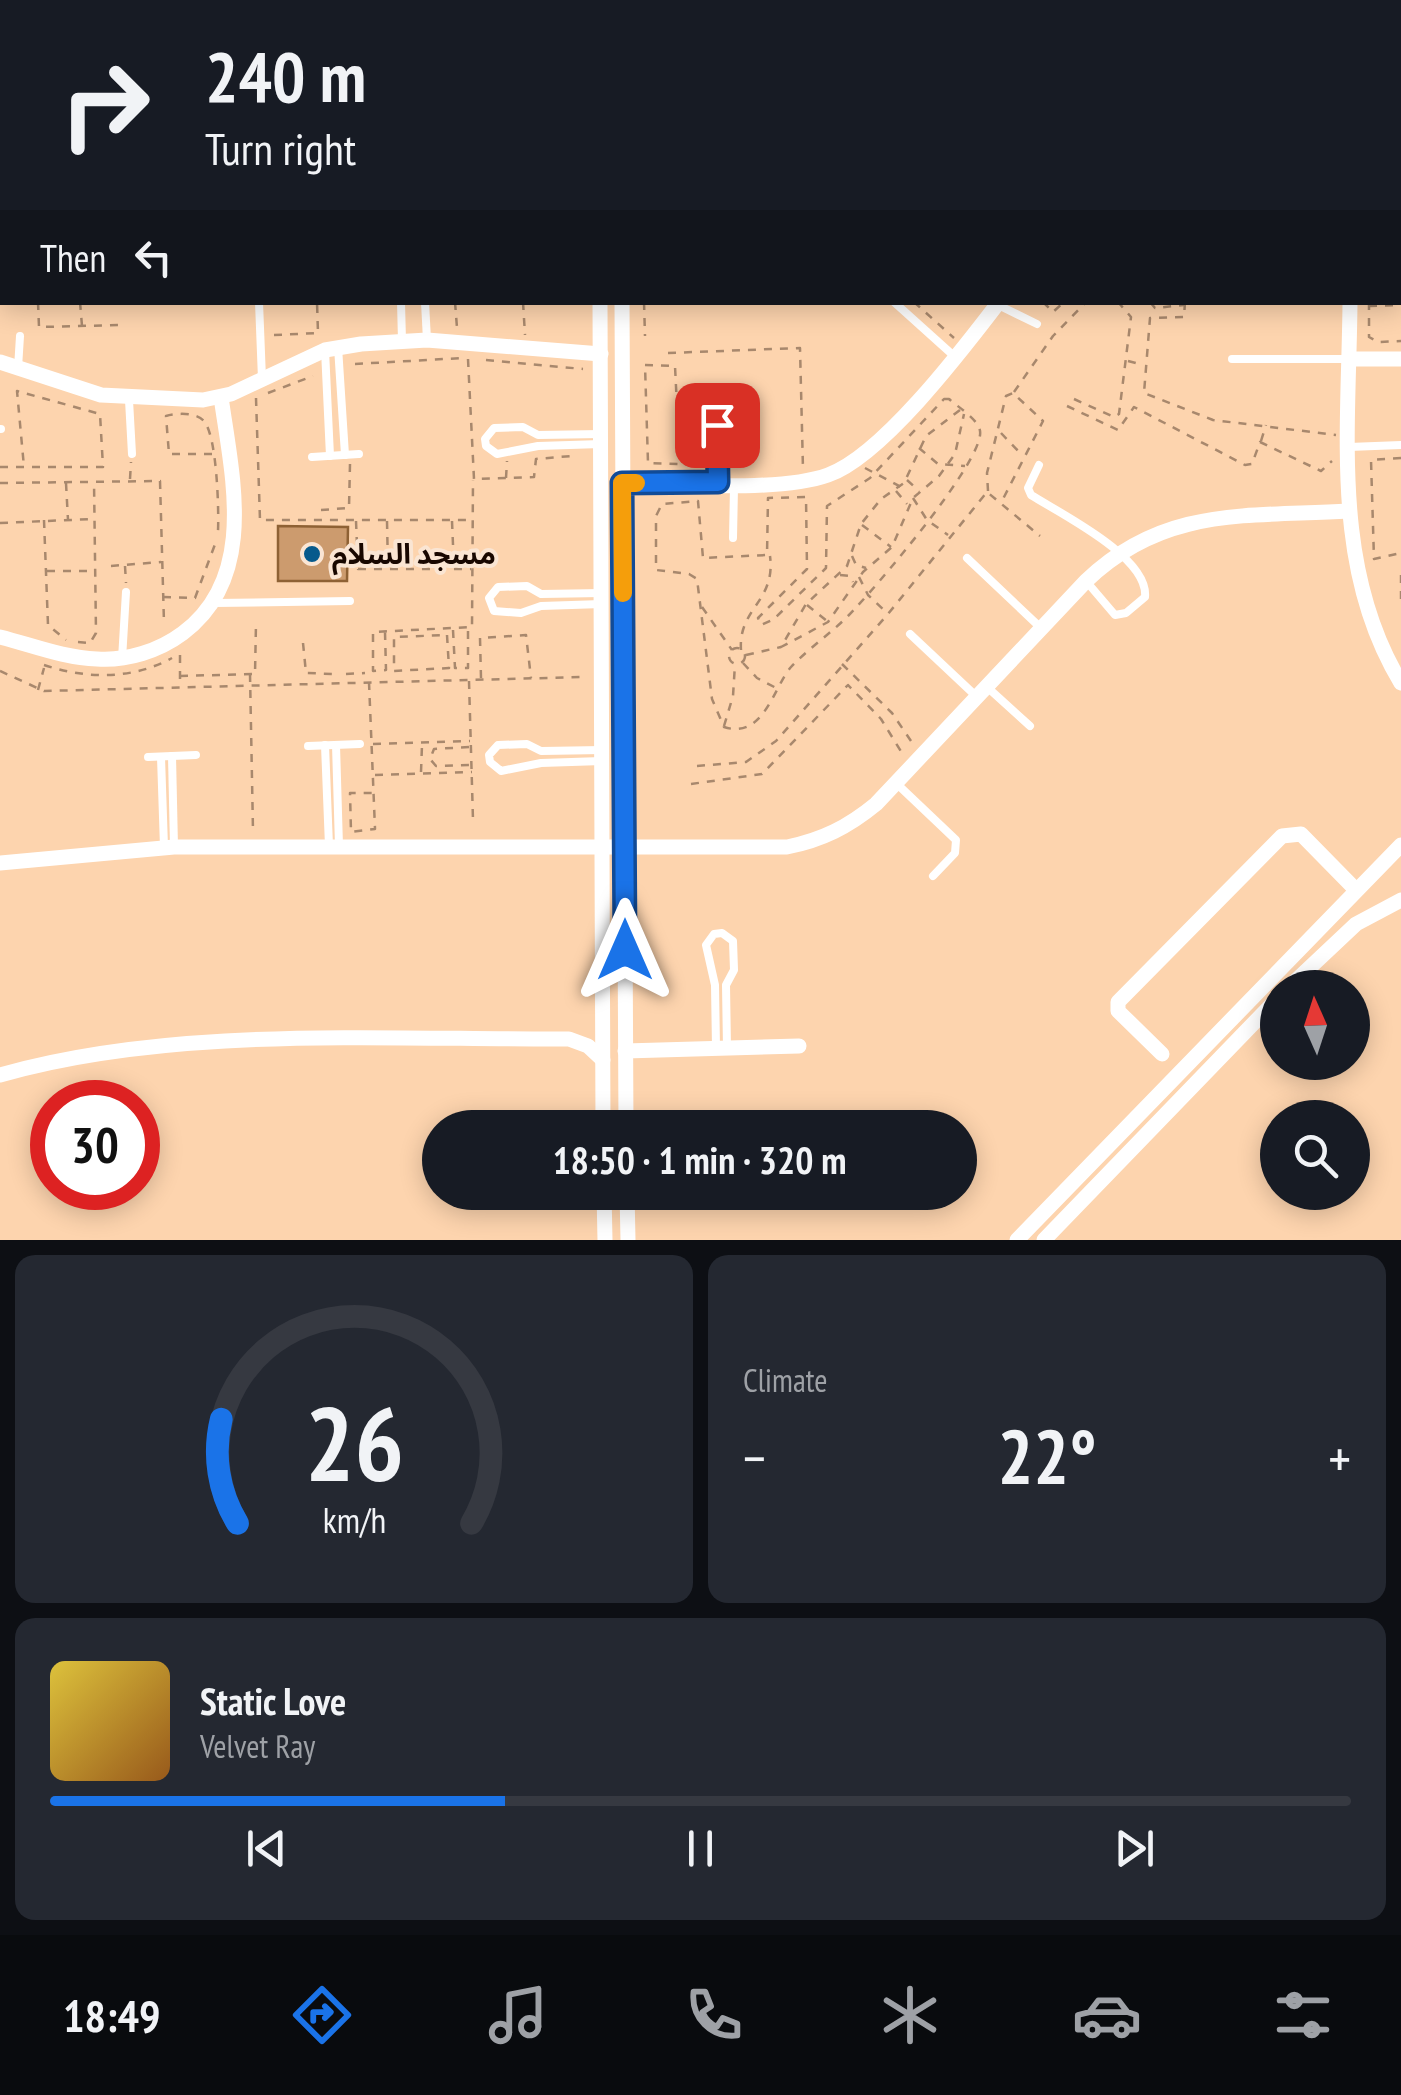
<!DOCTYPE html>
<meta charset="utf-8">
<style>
:root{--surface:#171b24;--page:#242831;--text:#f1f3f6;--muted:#9ea1a6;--line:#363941;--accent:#1a73e8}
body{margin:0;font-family:"PT Sans Narrow","Noto Sans Arabic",sans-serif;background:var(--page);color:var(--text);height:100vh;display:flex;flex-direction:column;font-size:38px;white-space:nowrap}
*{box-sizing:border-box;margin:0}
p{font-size:32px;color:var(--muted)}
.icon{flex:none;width:55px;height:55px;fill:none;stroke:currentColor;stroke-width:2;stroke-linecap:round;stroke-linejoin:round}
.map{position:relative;height:1240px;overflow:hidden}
.panel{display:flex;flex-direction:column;gap:15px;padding:15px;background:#0d0f14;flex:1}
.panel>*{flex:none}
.guide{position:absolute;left:0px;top:0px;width:1402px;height:305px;box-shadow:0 5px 25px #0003;background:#171b24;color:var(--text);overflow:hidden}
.needle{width:65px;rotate:357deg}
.fabs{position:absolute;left:1260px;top:970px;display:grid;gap:20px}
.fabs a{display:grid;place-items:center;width:110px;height:110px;border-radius:50%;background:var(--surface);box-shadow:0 5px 25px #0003;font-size:50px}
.speed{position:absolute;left:30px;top:1080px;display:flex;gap:20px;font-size:50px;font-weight:700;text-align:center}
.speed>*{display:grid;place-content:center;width:130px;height:130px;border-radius:50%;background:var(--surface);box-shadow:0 5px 25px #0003;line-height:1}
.speed .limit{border:15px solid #d22;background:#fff;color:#111}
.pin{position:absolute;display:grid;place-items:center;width:85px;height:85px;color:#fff;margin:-42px;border-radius:20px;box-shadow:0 5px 15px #0006}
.me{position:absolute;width:110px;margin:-55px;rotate:0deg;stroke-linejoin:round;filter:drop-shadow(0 0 8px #0008)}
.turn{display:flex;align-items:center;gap:35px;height:210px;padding:0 40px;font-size:45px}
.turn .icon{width:130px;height:130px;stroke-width:2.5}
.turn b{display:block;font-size:70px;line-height:85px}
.then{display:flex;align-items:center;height:95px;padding:0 40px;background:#0003;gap:20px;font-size:38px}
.big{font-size:75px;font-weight:800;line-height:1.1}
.panel .tile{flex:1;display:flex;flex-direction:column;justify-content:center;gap:15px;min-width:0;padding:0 35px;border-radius:20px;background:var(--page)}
.panel .dial{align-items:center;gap:0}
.dial svg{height:260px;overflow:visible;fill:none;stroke:var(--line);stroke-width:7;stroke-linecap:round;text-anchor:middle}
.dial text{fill:var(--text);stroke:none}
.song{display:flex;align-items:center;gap:30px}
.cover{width:120px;height:120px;border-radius:15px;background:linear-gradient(135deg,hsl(50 70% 55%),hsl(30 70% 35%))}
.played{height:10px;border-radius:5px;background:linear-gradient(90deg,var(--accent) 35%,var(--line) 35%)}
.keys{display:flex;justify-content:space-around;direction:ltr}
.heat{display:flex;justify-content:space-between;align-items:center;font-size:55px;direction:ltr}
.panel .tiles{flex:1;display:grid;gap:15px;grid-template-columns:1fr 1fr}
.tile:last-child{grid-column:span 2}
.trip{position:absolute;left:422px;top:1110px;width:555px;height:100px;border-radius:50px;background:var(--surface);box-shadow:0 5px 25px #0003;font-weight:800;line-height:100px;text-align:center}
.menu{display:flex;height:160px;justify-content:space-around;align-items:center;background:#090b0e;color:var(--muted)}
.menu .icon{width:70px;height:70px}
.menu .current{color:var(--accent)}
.menu b{font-size:45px;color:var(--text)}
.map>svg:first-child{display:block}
.building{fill:#cc9b6e;stroke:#8e6134;stroke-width:2.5}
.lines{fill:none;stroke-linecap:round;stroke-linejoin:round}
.path{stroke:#a8886d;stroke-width:2.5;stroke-dasharray:8 8;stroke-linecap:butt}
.service{stroke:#fff;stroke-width:8}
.minor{stroke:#fff;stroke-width:15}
.tertiary{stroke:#fff;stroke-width:20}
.route-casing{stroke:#114b97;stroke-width:25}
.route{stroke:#1a73e8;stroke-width:18}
.slow{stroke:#f59e0b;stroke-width:18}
.poi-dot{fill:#065a8c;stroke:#fae5d3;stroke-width:4}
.labels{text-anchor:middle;stroke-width:8;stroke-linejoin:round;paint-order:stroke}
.poi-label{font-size:28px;font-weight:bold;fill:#180700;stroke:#fae5d3;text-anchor:start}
</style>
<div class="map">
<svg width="1401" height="1240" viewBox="0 0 1401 1240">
<rect width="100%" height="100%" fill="#fdd4ae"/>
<polygon class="building" points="278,526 348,527 347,581 278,581"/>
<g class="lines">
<g class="path">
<polyline points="594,0 594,2"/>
<polyline points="837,0 837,2"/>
<polyline points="768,1 768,2"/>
<polyline points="573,2 573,0"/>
<polyline points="1283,2 1283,0"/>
<polyline points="1400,5 1401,5"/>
<polyline points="1400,47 1401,47"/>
<polyline points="1400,83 1401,83"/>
<polyline points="1400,120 1401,120"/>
<polyline points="0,166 2,166"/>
<polyline points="0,210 2,210"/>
<polyline points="0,226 2,226"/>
<polyline points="0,246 2,246"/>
<polyline points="0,264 2,264"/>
<polyline points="38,302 39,327 121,325"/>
<polyline points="80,302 82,326"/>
<polyline points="455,302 457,328"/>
<polyline points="523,302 525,335"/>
<polyline points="644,302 645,336"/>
<polyline points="914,302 954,338"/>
<polyline points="1043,302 1053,312 1064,302"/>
<polyline points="1150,302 1155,308 1184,305"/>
<polyline points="1185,302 1184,317 1150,318 1144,393 1213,420 1336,435"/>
<polyline points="1369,302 1369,337 1378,342 1401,341"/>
<polyline points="1369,306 1401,305"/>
<polyline points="274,335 318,333 317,302"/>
<polyline points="668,353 800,348 803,469"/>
<polyline points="468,359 474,479 534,477 536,459 572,456"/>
<polyline points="486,360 583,369"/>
<polyline points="1128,361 1143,365"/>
<polyline points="355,364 463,358"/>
<polygon points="645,365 675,366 678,427 704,431 702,465 648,463"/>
<polyline points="1014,392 1053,336 1086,302"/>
<polyline points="268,393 313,376"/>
<polyline points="256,398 260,520 473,520"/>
<path d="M944,399H949C958,407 979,420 980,431C985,460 872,592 848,616C830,634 809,648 791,667C774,686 764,740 724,727L712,699L697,579L689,574L656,570V516L662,504L698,501L703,558L767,555L768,498L806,497L807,569L758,618L761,625L774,619L826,568L827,506L870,478Z"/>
<polyline points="1074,399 1114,417 1119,414 1131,317 1118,302"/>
<polyline points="1067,406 1118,430 1134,407 1245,465 1252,464 1260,442 1321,471 1332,461"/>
<polyline points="960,410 926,436 904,483 881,499 861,524 847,566 806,604 781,647 828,622 863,572 892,547 913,498 939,476 955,454 964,414"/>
<polyline points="1001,433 1023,456"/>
<polyline points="1261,441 1266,425"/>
<polyline points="919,448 938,464 965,466"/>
<path d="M212,454H169L166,416C176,413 196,412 204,421C217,436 219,510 218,531"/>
<polyline points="1401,458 1371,460 1374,559 1401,553"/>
<polyline points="0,467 103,467 100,414 17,391 24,467"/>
<polyline points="865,468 901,487"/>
<polyline points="506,478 507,461"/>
<polyline points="130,479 131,462"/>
<polyline points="907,480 919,491"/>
<polyline points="0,483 160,481 164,623"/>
<polyline points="66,483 68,520"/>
<polyline points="896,491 907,504"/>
<polyline points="988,491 987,473 1006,396 1013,393 1043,421 1002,501"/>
<polyline points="913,498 927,520 948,535"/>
<polyline points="321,510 349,508 350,464"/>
<polyline points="44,520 48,625 66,640"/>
<polyline points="356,521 358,569 471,569"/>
<polyline points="387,521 388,568"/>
<polyline points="452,521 454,568"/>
<polyline points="0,523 93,519"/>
<polyline points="862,525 891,547"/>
<polyline points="852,556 856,565 866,568"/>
<polyline points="111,566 161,562"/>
<polyline points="125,566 126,583"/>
<polyline points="47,571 94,571"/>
<polyline points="840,575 850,576 853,582"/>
<polyline points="1401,575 1401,603"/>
<polyline points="859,577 868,595 887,613"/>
<polyline points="163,597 195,598 217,539"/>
<polyline points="807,605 827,621"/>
<polyline points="702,607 732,650"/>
<polyline points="453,630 455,668 468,668 468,628"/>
<polyline points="385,632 386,670 373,671 373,632 472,627 473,480"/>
<polygon points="447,635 449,668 394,671 394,637"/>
<polyline points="78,642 90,643 96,633 94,481"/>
<polyline points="303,643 306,673 334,674"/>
<circle cx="737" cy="656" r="8"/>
<path d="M741,650C738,608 776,602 770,556"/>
<polyline points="180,655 180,687"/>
<polyline points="746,655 781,647"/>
<polyline points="743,663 757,678 780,690"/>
<polyline points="842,664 892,713 911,741"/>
<path d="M44,665C86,679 132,680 172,658"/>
<polyline points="0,671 44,691 583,677"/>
<polyline points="250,674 253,831"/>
<polyline points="346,674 365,673"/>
<polyline points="180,676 255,674 256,623"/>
<polyline points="481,678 480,638 526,635 531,678"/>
<polyline points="469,681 473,820"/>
<polyline points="369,682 375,829 351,832 350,793 373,793"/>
<polyline points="38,690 44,668"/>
<polyline points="724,726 733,696 735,664"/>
<polyline points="373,744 470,741"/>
<polyline points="469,747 434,749 430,759 436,766 471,765"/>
<polyline points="697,766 746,762 776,741 888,614 987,492 1040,536"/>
<polyline points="421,772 422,745"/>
<polyline points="375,775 472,772"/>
<polyline points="691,784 762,774 848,685 881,719 902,753"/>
</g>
<g class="service">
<polyline points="1400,67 1401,67"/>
<polyline points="259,302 262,379"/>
<polyline points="401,302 402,341"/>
<polyline points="425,302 427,340"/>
<polyline points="894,302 954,356"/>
<polyline points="998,305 1037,324"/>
<polyline points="338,347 345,455"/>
<polyline points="325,350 330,456"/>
<polyline points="1232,359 1350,359"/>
<polyline points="18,368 20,336"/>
<polyline points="717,396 717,483"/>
<polyline points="129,400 132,454"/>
<polyline points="0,429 1,429"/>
<polyline points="601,444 538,446 497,454 486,446 485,439 494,428 523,427 538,435 602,434"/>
<polyline points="1349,447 1401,445"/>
<polyline points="312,457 359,454"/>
<path d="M1039,465L1028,488L1031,495C1061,514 1149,557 1145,597L1126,613L1115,615L1086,581"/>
<polyline points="733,538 734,487"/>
<polyline points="967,558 1042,629"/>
<polyline points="214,603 350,601"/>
<polyline points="602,604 541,606 521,613 494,611 489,598 498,587 527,586 541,594 602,593"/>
<polyline points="910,634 977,697"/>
<polyline points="122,659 126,592"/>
<polyline points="987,687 1030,726"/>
<polyline points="325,745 329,846"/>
<polyline points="336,745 339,846"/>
<polyline points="308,746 360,744"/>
<polyline points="172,756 174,847"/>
<polyline points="148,757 196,755"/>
<polyline points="161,757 164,847"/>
<polyline points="602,761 541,763 501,771 490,762 489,755 498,745 527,744 541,751 603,750"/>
<polyline points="896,783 956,840 955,853 933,876"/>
<polyline points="716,1048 715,985 706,945 714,934 722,933 733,941 734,970 726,985 727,1048"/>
</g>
<g class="minor">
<polyline points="610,0 610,2"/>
<polyline points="1012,2 1015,0"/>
<polyline points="1353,2 1353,0"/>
<polyline points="600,302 603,1128"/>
<polyline points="622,302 626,1128"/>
<path d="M1350,302C1349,431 1331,568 1401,683"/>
<polyline points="1350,359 1401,359"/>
<polyline points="0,362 101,395 203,400 231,394 325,350 361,344 427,340 601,354"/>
<path d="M622,483C678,483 777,493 828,475C882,456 963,349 999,302"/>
<path d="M0,637C32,645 64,658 97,659C127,661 159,651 183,633C258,577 232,476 221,397"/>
<path d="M0,863L174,847H787C822,840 848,827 876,804L1086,581C1164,506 1247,517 1348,511"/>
<polyline points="1288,988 1356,924 1401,900"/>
<polyline points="625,1051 799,1046"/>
<polyline points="1162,1054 1118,1011 1118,1002 1282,836 1301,834 1356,890"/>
<path d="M0,1075C174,1025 389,1040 569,1039L588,1046L603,1060"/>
<polyline points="604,1192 605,1240"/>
<polyline points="627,1192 628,1240"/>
<polyline points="1017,1240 1401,845"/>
<polyline points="1044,1240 1278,998"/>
</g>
<g class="tertiary">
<polyline points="0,118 2,118"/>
<polyline points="1400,140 1401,140"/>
<polyline points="0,145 2,145"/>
<polyline points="1400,160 1401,160"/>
</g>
</g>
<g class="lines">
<defs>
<polyline id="route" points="625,950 622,483 718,482 717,425"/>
</defs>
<use href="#route" class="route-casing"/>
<use href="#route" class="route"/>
<polyline class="slow" points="623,593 622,483 636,483"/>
</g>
<circle class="poi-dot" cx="312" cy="554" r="10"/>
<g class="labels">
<g class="poi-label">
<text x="332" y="564">مسجد السلام</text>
</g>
</g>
</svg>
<div class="fabs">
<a><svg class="needle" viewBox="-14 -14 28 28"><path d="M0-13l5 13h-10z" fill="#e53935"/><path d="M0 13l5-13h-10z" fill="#9ea1a6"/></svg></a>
<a><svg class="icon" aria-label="search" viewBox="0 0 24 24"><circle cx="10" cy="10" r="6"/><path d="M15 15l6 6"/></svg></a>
</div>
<div class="speed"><div class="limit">30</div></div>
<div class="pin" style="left:717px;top:425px;background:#d93025"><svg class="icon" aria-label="arrive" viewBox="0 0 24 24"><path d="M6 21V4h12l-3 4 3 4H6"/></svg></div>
<svg class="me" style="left:625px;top:950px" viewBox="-20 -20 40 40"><path d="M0-17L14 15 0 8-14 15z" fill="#1a73e8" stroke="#fff" stroke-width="4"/></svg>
<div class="trip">18:50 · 1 min · 320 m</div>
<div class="guide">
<div class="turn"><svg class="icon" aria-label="right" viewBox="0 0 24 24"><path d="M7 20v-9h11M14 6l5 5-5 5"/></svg><div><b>240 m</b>Turn right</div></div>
<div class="then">Then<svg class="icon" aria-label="left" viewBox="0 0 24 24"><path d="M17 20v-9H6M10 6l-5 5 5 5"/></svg></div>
</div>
</div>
<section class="panel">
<div class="tiles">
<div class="tile dial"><svg viewBox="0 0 100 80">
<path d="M14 69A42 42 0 1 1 86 69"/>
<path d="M14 69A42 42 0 0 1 9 37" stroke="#1a73e8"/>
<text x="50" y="56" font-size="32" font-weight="700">26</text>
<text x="50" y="72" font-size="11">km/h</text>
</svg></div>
<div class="tile"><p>Climate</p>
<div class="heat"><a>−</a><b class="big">22°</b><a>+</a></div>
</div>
<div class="tile">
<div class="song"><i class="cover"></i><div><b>Static Love</b><p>Velvet Ray</p></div></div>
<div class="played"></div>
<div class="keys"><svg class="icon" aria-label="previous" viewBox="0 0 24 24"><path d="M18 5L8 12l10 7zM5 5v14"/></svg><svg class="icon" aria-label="pause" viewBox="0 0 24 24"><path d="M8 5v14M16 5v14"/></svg><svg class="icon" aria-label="next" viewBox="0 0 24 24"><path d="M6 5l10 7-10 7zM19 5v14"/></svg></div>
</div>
</div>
</section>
<nav class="menu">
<b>18:49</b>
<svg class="icon current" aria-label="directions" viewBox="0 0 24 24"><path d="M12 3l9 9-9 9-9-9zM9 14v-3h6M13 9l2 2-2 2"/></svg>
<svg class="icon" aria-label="music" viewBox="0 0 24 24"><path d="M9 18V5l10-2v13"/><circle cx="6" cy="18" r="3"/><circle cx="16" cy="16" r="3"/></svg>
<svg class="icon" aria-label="phone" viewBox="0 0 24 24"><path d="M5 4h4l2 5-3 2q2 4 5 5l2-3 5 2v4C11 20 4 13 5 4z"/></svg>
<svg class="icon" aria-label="climate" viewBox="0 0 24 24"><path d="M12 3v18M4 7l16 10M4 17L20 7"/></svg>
<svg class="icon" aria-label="car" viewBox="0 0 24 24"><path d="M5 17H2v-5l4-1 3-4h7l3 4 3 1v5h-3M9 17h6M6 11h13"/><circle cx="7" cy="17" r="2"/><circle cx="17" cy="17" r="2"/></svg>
<svg class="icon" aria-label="filters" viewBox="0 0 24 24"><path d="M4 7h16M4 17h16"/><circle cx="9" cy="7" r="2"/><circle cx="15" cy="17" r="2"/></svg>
</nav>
